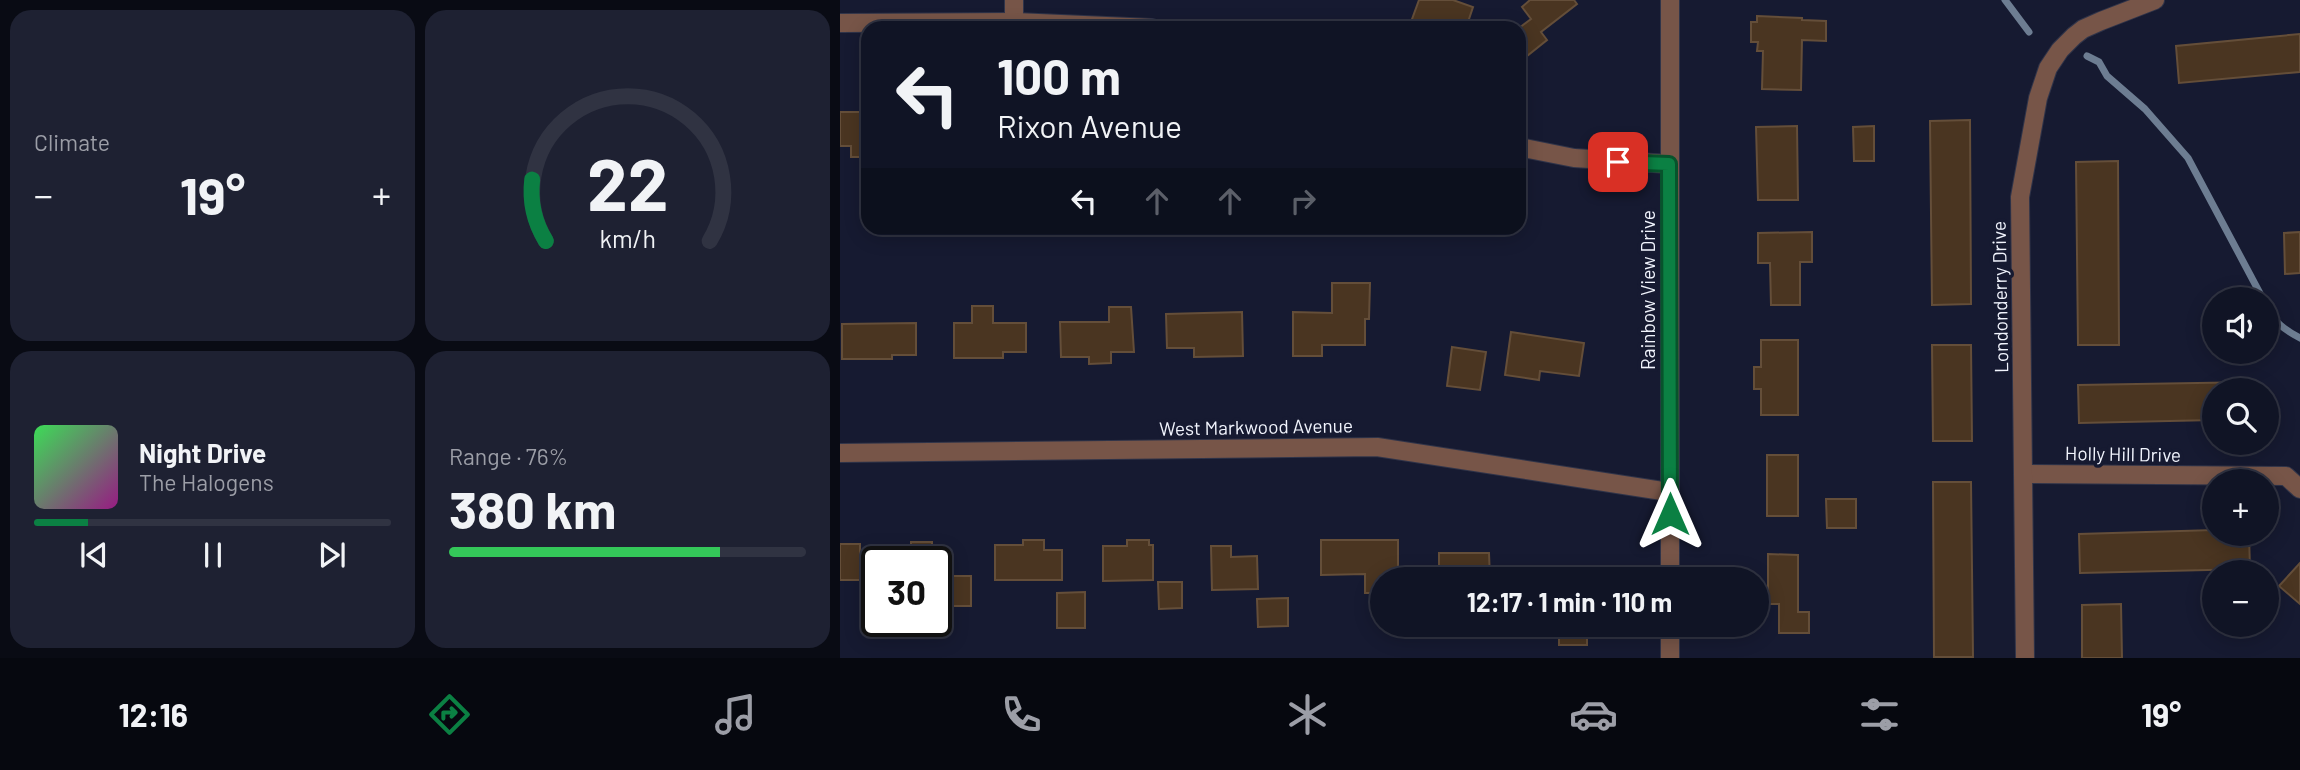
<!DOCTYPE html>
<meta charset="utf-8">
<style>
:root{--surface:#101425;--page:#1e2132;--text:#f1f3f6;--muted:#9c9ea7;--line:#303342;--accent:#0b8043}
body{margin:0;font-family:Barlow,sans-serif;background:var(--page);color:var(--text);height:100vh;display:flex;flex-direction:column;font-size:26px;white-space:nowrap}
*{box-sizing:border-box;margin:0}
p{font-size:23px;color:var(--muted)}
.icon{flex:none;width:38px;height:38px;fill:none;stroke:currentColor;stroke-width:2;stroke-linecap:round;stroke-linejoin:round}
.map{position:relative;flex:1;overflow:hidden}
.sheet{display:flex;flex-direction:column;gap:10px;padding:10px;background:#090b14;width:840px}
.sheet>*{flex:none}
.guide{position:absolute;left:21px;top:21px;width:665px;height:214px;border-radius:21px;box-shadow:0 4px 18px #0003,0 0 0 2px var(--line);background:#101425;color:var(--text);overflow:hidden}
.fabs{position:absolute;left:1362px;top:287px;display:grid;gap:14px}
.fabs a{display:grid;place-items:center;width:77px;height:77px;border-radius:50%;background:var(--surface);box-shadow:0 4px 18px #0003,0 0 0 2px var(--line);font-size:35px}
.speed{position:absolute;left:21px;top:546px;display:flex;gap:14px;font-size:35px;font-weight:700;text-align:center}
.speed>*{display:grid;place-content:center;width:91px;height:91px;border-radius:50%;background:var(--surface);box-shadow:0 4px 18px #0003,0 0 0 2px var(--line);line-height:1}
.speed .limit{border:4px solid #111;border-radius:10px;background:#fff;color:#111}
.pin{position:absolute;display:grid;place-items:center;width:60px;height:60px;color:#fff;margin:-30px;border-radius:14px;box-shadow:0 4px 10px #0006}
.me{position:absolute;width:77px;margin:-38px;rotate:0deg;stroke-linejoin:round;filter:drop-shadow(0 0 5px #0008)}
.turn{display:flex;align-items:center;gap:24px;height:147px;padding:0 21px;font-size:32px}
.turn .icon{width:91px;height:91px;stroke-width:2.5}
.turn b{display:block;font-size:49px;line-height:60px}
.lanes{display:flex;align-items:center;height:66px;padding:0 21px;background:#0003;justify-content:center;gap:35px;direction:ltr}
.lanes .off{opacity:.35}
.big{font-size:52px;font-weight:700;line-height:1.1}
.sheet .widget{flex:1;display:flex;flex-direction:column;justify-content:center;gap:10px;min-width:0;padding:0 24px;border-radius:21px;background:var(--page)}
.sheet .dial{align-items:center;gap:0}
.dial svg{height:182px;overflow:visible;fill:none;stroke:var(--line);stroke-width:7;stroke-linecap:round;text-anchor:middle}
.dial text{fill:var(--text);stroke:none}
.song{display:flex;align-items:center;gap:21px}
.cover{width:84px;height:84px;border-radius:10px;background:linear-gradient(135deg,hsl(130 70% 55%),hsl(310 70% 35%))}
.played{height:7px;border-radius:4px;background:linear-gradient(90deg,var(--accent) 15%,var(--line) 15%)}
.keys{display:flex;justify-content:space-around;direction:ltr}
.heat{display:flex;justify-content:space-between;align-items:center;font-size:38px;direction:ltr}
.charge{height:10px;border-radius:5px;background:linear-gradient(90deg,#34c759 76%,var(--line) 0)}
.sheet .tiles{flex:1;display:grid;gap:10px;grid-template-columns:repeat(2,1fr)}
.trip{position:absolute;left:530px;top:567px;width:399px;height:70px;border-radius:35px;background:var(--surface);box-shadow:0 4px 18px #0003,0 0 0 2px var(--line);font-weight:700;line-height:70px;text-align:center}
.tab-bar{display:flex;height:112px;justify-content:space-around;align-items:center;background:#06080f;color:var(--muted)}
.tab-bar .icon{width:49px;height:49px}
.tab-bar .current{color:var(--accent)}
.tab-bar b{font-size:32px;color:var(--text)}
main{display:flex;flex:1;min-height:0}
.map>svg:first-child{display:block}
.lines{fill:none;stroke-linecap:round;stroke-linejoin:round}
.stream{stroke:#6d7d92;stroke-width:7}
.building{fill:#4a3521;stroke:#644e39;stroke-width:2}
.minor-casing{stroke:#303449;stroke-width:20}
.minor{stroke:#775548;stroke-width:18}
.route-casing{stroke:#07532c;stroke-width:18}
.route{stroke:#0b8043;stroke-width:12}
.labels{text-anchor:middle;stroke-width:7;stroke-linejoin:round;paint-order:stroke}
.street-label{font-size:19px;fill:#f1f4fd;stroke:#161a31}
</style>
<main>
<section class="sheet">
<div class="tiles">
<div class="widget"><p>Climate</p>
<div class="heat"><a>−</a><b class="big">19°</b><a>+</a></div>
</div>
<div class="widget dial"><svg viewBox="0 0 100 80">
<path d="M14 69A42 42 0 1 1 86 69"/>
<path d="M14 69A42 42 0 0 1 8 42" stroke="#0b8043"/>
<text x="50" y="56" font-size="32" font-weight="700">22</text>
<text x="50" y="72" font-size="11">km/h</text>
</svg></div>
<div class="widget">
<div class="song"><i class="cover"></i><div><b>Night Drive</b><p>The Halogens</p></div></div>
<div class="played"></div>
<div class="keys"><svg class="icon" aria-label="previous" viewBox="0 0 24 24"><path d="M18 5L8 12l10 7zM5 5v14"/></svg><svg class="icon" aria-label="pause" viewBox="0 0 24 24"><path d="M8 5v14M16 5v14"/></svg><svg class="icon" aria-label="next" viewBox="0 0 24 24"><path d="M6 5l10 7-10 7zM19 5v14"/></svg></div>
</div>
<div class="widget"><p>Range · 76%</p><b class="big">380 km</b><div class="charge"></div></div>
</div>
</section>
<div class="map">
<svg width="1460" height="658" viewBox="0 0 1460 658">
<rect width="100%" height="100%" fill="#161a31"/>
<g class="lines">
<g class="stream">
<polyline points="1165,0 1189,32"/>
<polyline points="1247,56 1259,62 1267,76 1305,109 1348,158 1423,299"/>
<path d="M1426,307C1434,322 1445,330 1460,338"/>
</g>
</g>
<g class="building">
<polygon points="579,0 613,0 633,7 626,28 587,28 571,22"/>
<polygon points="690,0 734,0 737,4 701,32 707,40 687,56 679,46 679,28 691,19 682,7"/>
<polygon points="917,16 962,18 962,20 986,21 986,41 962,40 961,90 922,89 923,51 917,51 918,42 911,42 911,22 917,22"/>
<polygon points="1460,34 1460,72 1339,83 1336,46"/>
<polygon points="0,112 28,112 28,157 11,157 11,146 0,146"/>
<polygon points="1130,120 1131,304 1092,305 1090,121"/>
<polygon points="957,126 958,200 918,200 916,127"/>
<polygon points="1034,126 1034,161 1014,161 1013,127"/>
<polygon points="1278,161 1279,345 1238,345 1236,162"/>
<polygon points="972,232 972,262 960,262 960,305 931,305 930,263 918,263 918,233"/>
<polygon points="1460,232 1460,273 1445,274 1444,233"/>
<polygon points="492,283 530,283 529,319 525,319 525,345 482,345 482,356 453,356 453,312 492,313"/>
<polygon points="132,306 153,306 153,323 186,323 186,352 163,352 163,358 114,358 114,323 132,323"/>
<polygon points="269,307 291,307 294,352 271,352 271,363 249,364 249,357 221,357 220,322 269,322"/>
<polygon points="402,312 403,356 354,357 354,348 327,348 326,314"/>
<polygon points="76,323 76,355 52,355 52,359 2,359 2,324"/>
<polygon points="671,332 744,343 739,376 700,371 699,380 665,375"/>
<polygon points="921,340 958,340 958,415 921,415 921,389 914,389 914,367 921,367"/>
<polygon points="1092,345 1131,345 1132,441 1093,441"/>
<polygon points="612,347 646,352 640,390 607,386"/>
<polygon points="1416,382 1416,390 1374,390 1374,420 1239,423 1238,385"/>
<rect x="927" y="455" width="31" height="61"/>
<polygon points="1093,482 1131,482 1133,657 1094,657"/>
<polygon points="986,499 1016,499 1016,528 987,528"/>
<polygon points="1374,530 1374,534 1409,534 1410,569 1240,573 1239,534"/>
<polygon points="183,540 204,540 204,550 222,550 222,580 155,580 155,545 183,545"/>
<polygon points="287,540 309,540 309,545 313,545 313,580 263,581 263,546 287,546"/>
<polygon points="481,540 558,540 558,575 545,575 542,593 525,593 525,574 481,575"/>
<polygon points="71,542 92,542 92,546 97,546 97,580 96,562 47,562 47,545 71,545"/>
<rect x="0" y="544" width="20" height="36"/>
<polygon points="371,546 391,546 391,557 417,556 418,589 372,590"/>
<polygon points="599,553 649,553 650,579 599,579"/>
<polygon points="928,554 958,555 958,612 969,612 969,633 939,633 939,604 928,604"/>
<polygon points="1460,563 1460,604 1439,586"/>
<rect x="103" y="576" width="28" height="30"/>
<polygon points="318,582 342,582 342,608 319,609"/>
<polygon points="245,592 245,628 217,628 217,593"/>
<polygon points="448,598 448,626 418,627 417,599"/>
<polygon points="1281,604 1282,658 1242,658 1242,605"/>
<rect x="719" y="625" width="28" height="20"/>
</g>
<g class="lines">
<defs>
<g id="minor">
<polyline points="174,0 174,22"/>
<polyline points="0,23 174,22 312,28"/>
<polyline points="679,147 734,158 829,164"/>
<polyline points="0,453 537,447 829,492"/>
<polyline points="1184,474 1446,476 1460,489"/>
<polyline points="830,579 830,0"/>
<polyline points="830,625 830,658"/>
<polyline points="1185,658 1180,197 1198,98 1208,68 1220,50 1234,36 1243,29 1261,21 1315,0"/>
</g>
</defs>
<use href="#minor" class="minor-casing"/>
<use href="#minor" class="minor"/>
</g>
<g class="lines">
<defs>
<polyline id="route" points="778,162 829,164 830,514"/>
</defs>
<use href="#route" class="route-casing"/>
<use href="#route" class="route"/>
</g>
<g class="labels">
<g class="street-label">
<text transform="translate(808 290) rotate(-90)" y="7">Rainbow View Drive</text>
<text transform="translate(1160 297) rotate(-91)" y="7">Londonderry Drive</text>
<text transform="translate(416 427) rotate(-1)" y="7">West Markwood Avenue</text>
<text transform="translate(1283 454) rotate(1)" y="7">Holly Hill Drive</text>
</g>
</g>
</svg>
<div class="fabs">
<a><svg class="icon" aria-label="sound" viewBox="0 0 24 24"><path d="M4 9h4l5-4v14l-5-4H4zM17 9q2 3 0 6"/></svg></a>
<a><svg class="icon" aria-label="search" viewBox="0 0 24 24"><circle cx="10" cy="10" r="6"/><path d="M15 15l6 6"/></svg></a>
<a>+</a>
<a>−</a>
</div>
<div class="speed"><div class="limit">30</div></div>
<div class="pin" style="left:778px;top:162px;background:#d93025"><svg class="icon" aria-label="arrive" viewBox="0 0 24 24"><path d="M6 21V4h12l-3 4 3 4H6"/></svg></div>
<svg class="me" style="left:830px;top:514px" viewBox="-20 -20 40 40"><path d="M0-17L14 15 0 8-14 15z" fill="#0b8043" stroke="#fff" stroke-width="4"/></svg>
<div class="trip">12:17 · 1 min · 110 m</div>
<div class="guide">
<div class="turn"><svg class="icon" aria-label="left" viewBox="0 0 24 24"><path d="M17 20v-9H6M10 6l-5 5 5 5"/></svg><div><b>100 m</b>Rixon Avenue</div></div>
<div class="lanes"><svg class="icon" aria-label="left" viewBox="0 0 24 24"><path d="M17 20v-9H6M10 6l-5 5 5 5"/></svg><svg class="icon off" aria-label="ahead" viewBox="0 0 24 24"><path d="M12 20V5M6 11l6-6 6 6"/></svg><svg class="icon off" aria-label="ahead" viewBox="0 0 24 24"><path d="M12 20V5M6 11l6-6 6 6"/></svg><svg class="icon off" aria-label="right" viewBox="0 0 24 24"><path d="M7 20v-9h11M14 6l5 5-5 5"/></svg></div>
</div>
</div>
</main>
<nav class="tab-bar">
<b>12:16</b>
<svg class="icon current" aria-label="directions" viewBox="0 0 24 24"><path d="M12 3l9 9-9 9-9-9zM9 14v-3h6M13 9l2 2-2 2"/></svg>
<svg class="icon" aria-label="music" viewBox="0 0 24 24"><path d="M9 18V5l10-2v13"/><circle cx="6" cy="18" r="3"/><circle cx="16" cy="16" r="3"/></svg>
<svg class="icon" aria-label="phone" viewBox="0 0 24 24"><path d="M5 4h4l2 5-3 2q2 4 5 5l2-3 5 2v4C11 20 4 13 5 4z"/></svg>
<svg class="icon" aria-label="climate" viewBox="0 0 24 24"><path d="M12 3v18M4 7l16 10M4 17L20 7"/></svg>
<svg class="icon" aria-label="car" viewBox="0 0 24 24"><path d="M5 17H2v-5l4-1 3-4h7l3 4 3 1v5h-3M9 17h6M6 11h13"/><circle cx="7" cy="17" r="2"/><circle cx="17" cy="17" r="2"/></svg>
<svg class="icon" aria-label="filters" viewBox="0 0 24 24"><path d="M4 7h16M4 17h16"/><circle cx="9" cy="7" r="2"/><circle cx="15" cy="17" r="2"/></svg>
<b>19°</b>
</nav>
